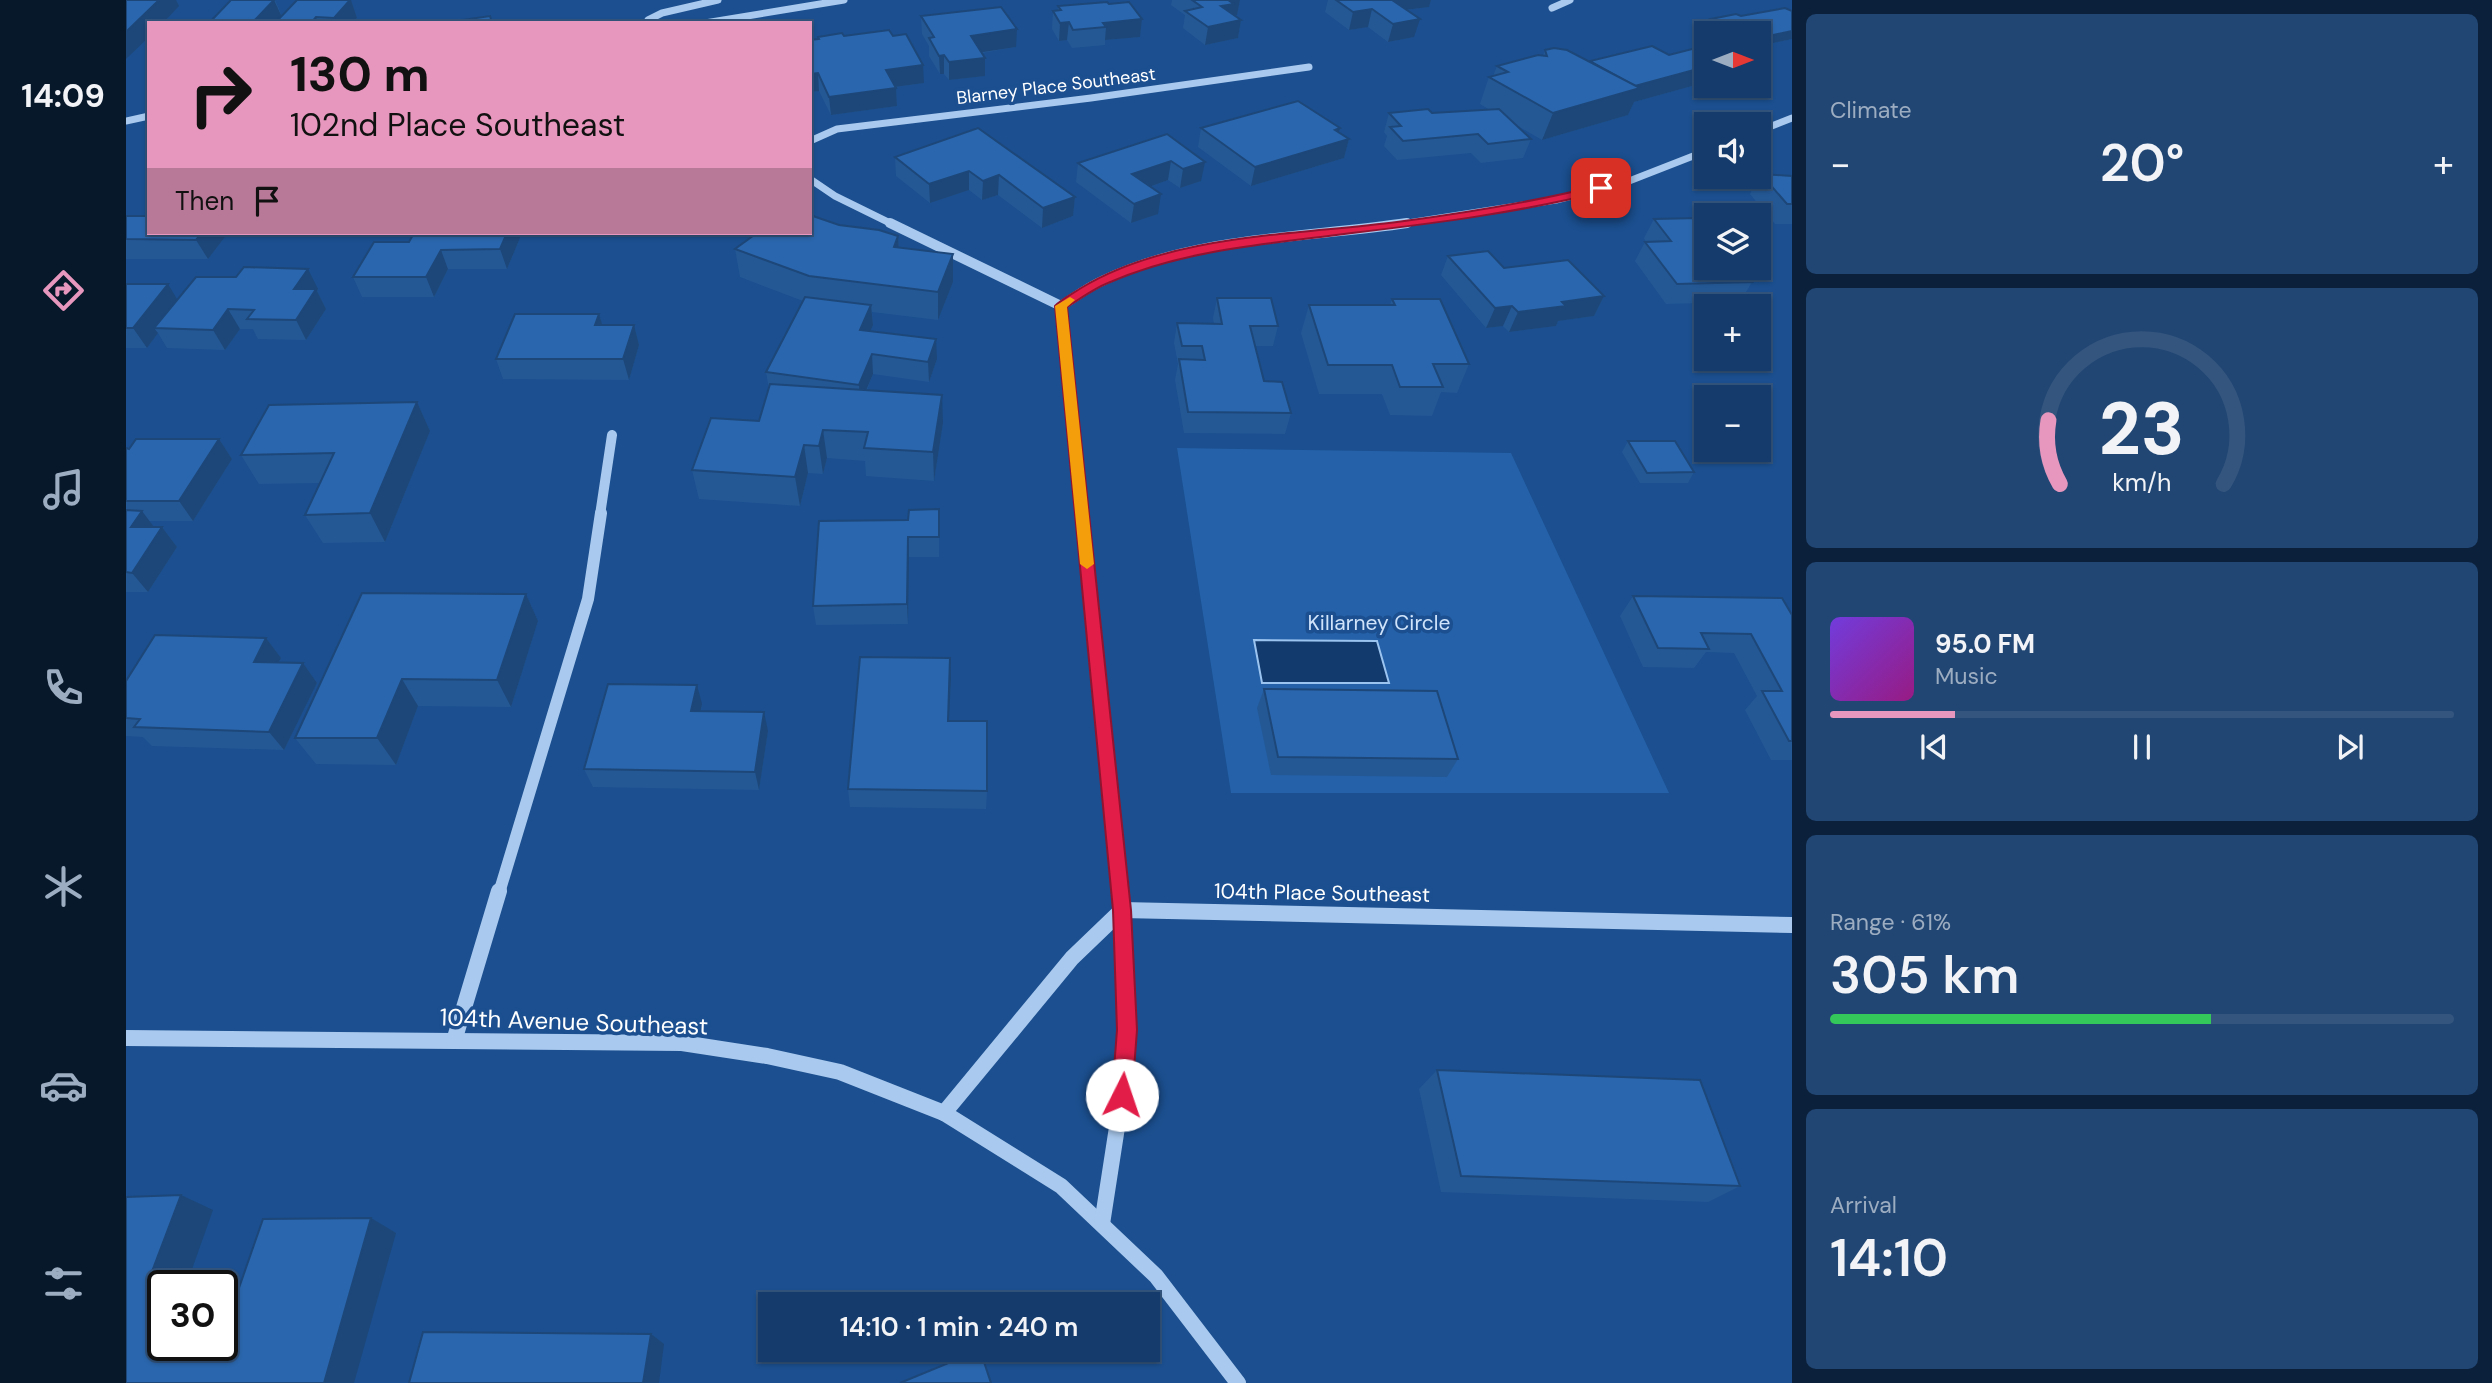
<!DOCTYPE html>
<meta charset="utf-8">
<style>
:root{--surface:#143b6b;--page:#214673;--text:#f1f3f6;--muted:#9dadc1;--line:#33557e;--accent:#e797bd}
body{margin:0;font-family:"DM Sans",sans-serif;background:var(--page);color:var(--text);height:100vh;display:flex;flex-direction:column;font-size:26px;white-space:nowrap}
*{box-sizing:border-box;margin:0}
p{font-size:23px;color:var(--muted)}
.icon{flex:none;width:38px;height:38px;fill:none;stroke:currentColor;stroke-width:2;stroke-linecap:round;stroke-linejoin:round}
.map{position:relative;flex:1;overflow:hidden}
.sheet{display:flex;flex-direction:column;gap:14px;padding:14px;background:#0b203b;width:700px}
.sheet>*{flex:none}
.banner{position:absolute;left:21px;top:21px;width:665px;height:214px;border-radius:0px;box-shadow:0 2px 5px #0004,0 0 0 2px var(--line);background:#e797bd;color:#111;overflow:hidden}
.needle{width:46px;rotate:90deg}
.buttons{position:absolute;left:1568px;top:21px;display:grid;gap:14px}
.buttons a{display:grid;place-items:center;width:77px;height:77px;border-radius:0px;background:var(--surface);box-shadow:0 2px 5px #0004,0 0 0 2px var(--line);font-size:35px}
.speed{position:absolute;left:21px;top:1270px;display:flex;gap:14px;font-size:35px;font-weight:700;text-align:center}
.speed>*{display:grid;place-content:center;width:91px;height:91px;border-radius:50%;background:var(--surface);box-shadow:0 2px 5px #0004,0 0 0 2px var(--line);line-height:1}
.speed .limit{border:4px solid #111;border-radius:10px;background:#fff;color:#111}
.pin{position:absolute;display:grid;place-items:center;width:60px;height:60px;color:#fff;margin:-30px;border-radius:14px;box-shadow:0 4px 10px #0006}
.me{position:absolute;width:77px;margin:-38px;rotate:4deg;stroke-linejoin:round;filter:drop-shadow(0 0 5px #0008)}
.turn{display:flex;align-items:center;gap:24px;height:147px;padding:0 28px;font-size:32px}
.turn .icon{width:91px;height:91px;stroke-width:2.5}
.turn b{display:block;font-size:49px;line-height:60px}
.then{display:flex;align-items:center;height:66px;padding:0 28px;background:#0003;gap:14px;font-size:26px}
.big{font-size:52px;font-weight:600;line-height:1.1}
.sheet .card{flex:1;display:flex;flex-direction:column;justify-content:center;gap:10px;min-width:0;padding:0 24px;border-radius:10px;background:var(--page)}
.sheet .dial{align-items:center;gap:0}
.dial svg{height:182px;overflow:visible;fill:none;stroke:var(--line);stroke-width:7;stroke-linecap:round;text-anchor:middle}
.dial text{fill:var(--text);stroke:none}
.song{display:flex;align-items:center;gap:21px}
.cover{width:84px;height:84px;border-radius:10px;background:linear-gradient(135deg,hsl(260 70% 55%),hsl(310 70% 35%))}
.played{height:7px;border-radius:4px;background:linear-gradient(90deg,var(--accent) 20%,var(--line) 20%)}
.keys{display:flex;justify-content:space-around;direction:ltr}
.heat{display:flex;justify-content:space-between;align-items:center;font-size:38px;direction:ltr}
.charge{height:10px;border-radius:5px;background:linear-gradient(90deg,#34c759 61%,var(--line) 0)}
.trip{position:absolute;left:632px;top:1292px;width:402px;height:70px;border-radius:0px;background:var(--surface);box-shadow:0 2px 5px #0004,0 0 0 2px var(--line);font-weight:600;line-height:70px;text-align:center}
main{display:flex;flex:1;min-height:0}
.menu{display:flex;flex-direction:column;width:126px;justify-content:space-around;align-items:center;background:#08182b;color:var(--muted)}
.menu .icon{width:49px;height:49px}
.menu .current{color:var(--accent)}
.menu b{font-size:32px;color:var(--text)}
.map>svg:first-child{display:block}
.green{fill:#2461a8}
.water{fill:#123a6d;stroke:#9cc4f0;stroke-width:2}
.lines{fill:none;stroke-linecap:round;stroke-linejoin:round}
.minor-far3{stroke:#a9c9ee;stroke-width:7}
.minor-far2{stroke:#a9c9ee;stroke-width:10}
.minor-far1{stroke:#a9c9ee;stroke-width:12}
.minor{stroke:#a9c9ee;stroke-width:16}
.wall{fill:#245895}
.shaded-wall{fill:#1d4779}
.building{fill:#2a66ad;stroke:#1d4779;stroke-width:2}
.route{fill:#e11d48;stroke:#92132f;stroke-width:2}
.slow{fill:#f59e0b}
.labels{text-anchor:middle;stroke-width:7;stroke-linejoin:round;paint-order:stroke}
.far-street-label{font-size:18px;fill:#fff;stroke:#1b4f8f}
.park-label{font-size:21px;fill:#cfe3fa;stroke:#1b4f8f}
.street-label{font-size:21px;fill:#fff;stroke:#1b4f8f}
.near-street-label{font-size:24px;fill:#fff;stroke:#1b4f8f}
</style>
<main>
<nav class="menu">
<b>14:09</b>
<svg class="icon current" aria-label="directions" viewBox="0 0 24 24"><path d="M12 3l9 9-9 9-9-9zM9 14v-3h6M13 9l2 2-2 2"/></svg>
<svg class="icon" aria-label="music" viewBox="0 0 24 24"><path d="M9 18V5l10-2v13"/><circle cx="6" cy="18" r="3"/><circle cx="16" cy="16" r="3"/></svg>
<svg class="icon" aria-label="phone" viewBox="0 0 24 24"><path d="M5 4h4l2 5-3 2q2 4 5 5l2-3 5 2v4C11 20 4 13 5 4z"/></svg>
<svg class="icon" aria-label="climate" viewBox="0 0 24 24"><path d="M12 3v18M4 7l16 10M4 17L20 7"/></svg>
<svg class="icon" aria-label="car" viewBox="0 0 24 24"><path d="M5 17H2v-5l4-1 3-4h7l3 4 3 1v5h-3M9 17h6M6 11h13"/><circle cx="7" cy="17" r="2"/><circle cx="17" cy="17" r="2"/></svg>
<svg class="icon" aria-label="filters" viewBox="0 0 24 24"><path d="M4 7h16M4 17h16"/><circle cx="9" cy="7" r="2"/><circle cx="15" cy="17" r="2"/></svg>
</nav>
<div class="map">
<svg width="1666" height="1383" viewBox="0 0 1666 1383">
<rect width="100%" height="100%" fill="#1b4f8f"/>
<polygon class="green" points="1051,448 1385,453 1543,793 1105,793"/>
<polygon class="water" points="1128,640 1251,641 1263,683 1136,683"/>
<g class="lines">
<g class="minor-far3">
<polyline points="1426,8 1444,0"/>
<polyline points="523,23 522,20 536,13 592,0"/>
<polyline points="579,23 718,0"/>
<polyline points="0,121 23,116"/>
<polyline points="1633,131 1666,118"/>
<polyline points="684,141 711,129 965,98 1183,67"/>
<polyline points="684,179 709,196 768,225"/>
<polyline points="1269,225 1430,200 1498,183 1580,151"/>
</g>
<g class="minor-far2">
<polyline points="764,223 935,306"/>
<polyline points="935,306 956,515"/>
<path d="M935,306C948,298 962,287 976,281C1069,236 1180,238 1281,223"/>
<polyline points="474,515 486,435"/>
</g>
<g class="minor-far1">
<polyline points="956,513 994,893"/>
<polyline points="373,893 462,599 475,513"/>
</g>
<g class="minor">
<polyline points="0,1038 556,1043 641,1056 714,1072 818,1113 935,1186 1030,1276 1112,1383"/>
<polyline points="328,1041 373,891"/>
<polyline points="818,1113 946,958 996,910 1666,925"/>
<polyline points="976,1224 996,1095 1001,1029 994,891"/>
</g>
</g>
<g class="wall">
<polygon points="149,0 156,16 171,0 225,0 231,18 226,23 83,23"/>
<polygon points="1046,0 1114,0 1111,15 1108,15 1115,20 1112,38 1079,45 1057,28 1059,15 1045,5"/>
<polygon points="1202,0 1305,0 1303,7 1280,10 1288,37 1262,42 1242,27 1223,30 1199,12"/>
<polygon points="983,4 1016,19 1014,37 979,40 979,45 946,48 941,40 933,41 926,29 927,11 932,11 932,6"/>
<polygon points="1666,11 1666,39 1633,46 1633,33 1590,33 1581,29 1585,19"/>
<polygon points="795,16 890,47 856,53 859,58 859,76 823,80 818,74 814,74 803,56 803,46 796,34"/>
<polygon points="718,36 798,83 770,87 771,106 705,115 693,91 684,92 692,37"/>
<polygon points="1419,50 1464,62 1543,55 1580,53 1580,85 1570,88 1566,86 1508,102 1502,115 1416,140 1390,125 1405,139 1397,158 1355,163 1345,153 1271,160 1258,146 1261,136 1258,132 1263,113 1306,113 1364,110 1354,104 1363,77 1367,76 1371,66 1417,56"/>
<polygon points="852,128 949,197 947,216 916,228 872,195 856,200 843,190 804,203 770,176 769,157"/>
<polygon points="1075,128 1214,128 1213,132 1223,139 1218,158 1125,186 1072,147"/>
<polygon points="1041,134 1075,181 1054,188 1042,180 1024,187 1032,214 1005,223 950,182 952,163"/>
<polygon points="1635,174 1666,175 1666,224 1649,224 1624,194"/>
<polygon points="0,216 102,233 82,259 0,259"/>
<polygon points="1528,219 1626,282 1614,302 1540,304 1509,261 1519,242 1520,242 1518,238"/>
<polygon points="713,225 772,236 773,248 827,254 827,282 812,320 746,312 747,325 744,331 811,359 803,382 747,374 741,390 817,423 808,481 740,476 739,461 701,458 697,474 682,473 674,506 573,499 566,470 633,421 643,389 640,372 677,301 614,277 609,249"/>
<polygon points="288,233 393,233 394,238 381,269 322,269 308,297 236,297 227,277 283,242"/>
<polygon points="1322,256 1378,268 1478,296 1468,316 1432,321 1430,326 1383,332 1377,326 1360,328 1315,275"/>
<polygon points="0,284 51,300 192,289 191,291 200,309 180,340 132,339 127,329 114,329 99,350 41,348 32,333 21,348 0,348"/>
<polygon points="1091,298 1152,326 1147,346 1129,346 1138,381 1165,413 1159,434 1058,433 1049,380 1052,364 1048,343 1051,323 1088,324 1087,318"/>
<polygon points="1266,299 1343,364 1331,393 1315,392 1306,416 1264,415 1256,394 1193,394 1175,333 1183,305 1264,305"/>
<polygon points="473,314 476,325 508,325 513,345 503,380 377,379 370,359"/>
<polygon points="291,402 304,431 259,542 197,543 179,515 194,483 133,484 115,455"/>
<polygon points="93,439 106,459 67,521 23,521 28,527 36,527 51,547 22,592 0,592 0,448"/>
<polygon points="1502,441 1568,472 1562,483 1514,483 1496,452"/>
<polygon points="813,509 813,557 783,557 782,624 690,625 687,606 782,520"/>
<polygon points="400,594 412,621 385,707 292,706 270,765 190,764 169,738"/>
<polygon points="1507,596 1666,615 1666,760 1645,760 1619,710 1631,696 1608,653 1580,652 1568,668 1517,667 1494,616"/>
<polygon points="140,638 155,658 152,663 177,663 191,683 158,750 26,746 17,737 0,736 0,681"/>
<polygon points="825,678 823,721 861,791 860,809 724,807 722,789"/>
<polygon points="1138,689 1332,759 1321,777 1145,775 1131,708"/>
<polygon points="576,704 575,711 642,731 633,790 467,787 458,769"/>
<polygon points="1311,1070 1614,1186 1582,1202 1315,1192 1293,1089"/>
</g>
<g class="shaded-wall">
<polygon points="33,0 50,0 53,6 37,23 23,23 23,37 0,59 0,32"/>
<polygon points="148,0 156,17 151,23 126,23"/>
<polygon points="213,0 225,0 231,18 226,23 211,23 208,18"/>
<polygon points="1102,0 1114,0 1111,15 1106,16 1095,6"/>
<polygon points="1257,0 1305,0 1303,7 1254,13"/>
<polygon points="1246,9 1242,27 1223,30 1227,12"/>
<polygon points="190,17 192,23 185,23"/>
<polygon points="1016,19 1014,37 979,40 980,27 977,23"/>
<polygon points="1294,19 1288,37 1262,42 1267,24"/>
<polygon points="1115,20 1112,38 1079,45 1082,27"/>
<polygon points="943,22 941,40 933,41 934,23"/>
<polygon points="891,29 890,47 844,54 845,36"/>
<polygon points="1666,31 1666,39 1633,46 1633,38"/>
<polygon points="818,55 818,74 814,74 813,56"/>
<polygon points="859,58 859,76 823,80 823,62"/>
<polygon points="1644,58 1639,67 1633,69 1633,60"/>
<polygon points="797,65 798,83 761,88 760,70"/>
<polygon points="1575,68 1566,86 1508,102 1502,115 1416,140 1427,113 1509,86"/>
<polygon points="1579,70 1580,70 1580,85 1570,88"/>
<polygon points="692,73 693,91 684,92 684,74"/>
<polygon points="770,88 771,106 705,115 703,97"/>
<polygon points="1214,128 1210,143 1223,139 1218,158 1125,186 1129,167"/>
<polygon points="1045,161 1042,180 1004,194 1006,174"/>
<polygon points="1079,162 1075,181 1054,188 1057,169"/>
<polygon points="843,171 843,190 804,203 803,184"/>
<polygon points="873,175 872,195 856,200 857,181"/>
<polygon points="1035,194 1032,214 1005,223 1008,204"/>
<polygon points="949,197 947,216 916,228 917,208"/>
<polygon points="76,233 102,233 82,259 70,240"/>
<polygon points="381,233 393,233 394,238 381,269 374,249"/>
<polygon points="772,236 774,265 768,247"/>
<polygon points="315,250 322,269 308,297 300,277"/>
<polygon points="827,254 827,282 812,320 812,292"/>
<polygon points="182,269 192,289 191,291 200,309 180,340 170,320 168,289"/>
<polygon points="42,284 54,304 28,328 32,333 21,348 7,328"/>
<polygon points="1478,296 1468,316 1432,321 1430,326 1383,332 1392,312 1436,302"/>
<polygon points="745,305 747,325 736,350 734,330"/>
<polygon points="1386,306 1377,326 1360,328 1369,308"/>
<polygon points="102,309 114,329 99,350 87,330"/>
<polygon points="473,314 479,334 469,325"/>
<polygon points="508,325 513,345 503,380 497,359"/>
<polygon points="810,339 811,359 803,382 802,362"/>
<polygon points="746,354 747,374 734,405 733,385"/>
<polygon points="816,395 817,423 808,481 807,452"/>
<polygon points="291,402 304,431 259,542 244,513"/>
<polygon points="697,430 701,458 697,474 693,446"/>
<polygon points="93,439 106,459 67,521 53,501"/>
<polygon points="678,445 682,473 674,506 669,477"/>
<polygon points="16,511 31,531 5,527"/>
<polygon points="36,527 51,547 22,592 6,573"/>
<polygon points="782,537 783,557 782,624 781,604"/>
<polygon points="400,594 412,621 385,707 371,680"/>
<polygon points="140,638 155,658 142,681 128,662"/>
<polygon points="824,658 825,678 822,740 822,721"/>
<polygon points="177,663 191,683 158,750 143,732"/>
<polygon points="276,679 292,706 270,765 251,738"/>
<polygon points="571,685 576,704 571,729 565,711"/>
<polygon points="638,712 642,731 633,790 629,772"/>
<polygon points="55,1195 87,1210 65,1272 87,1280 85,1286 48,1286 27,1269"/>
<polygon points="245,1218 270,1233 228,1383 198,1383"/>
<polygon points="525,1334 538,1344 533,1383 517,1383"/>
</g>
<g class="building">
<polygon points="0,0 33,0 0,32"/>
<polygon points="105,0 148,0 126,23 83,23"/>
<polygon points="171,0 224,0 208,18 190,17 185,23 149,23"/>
<polygon points="1066,0 1102,0 1108,4 1095,6 1115,20 1082,27 1059,11 1076,7"/>
<polygon points="1210,0 1266,0 1294,19 1267,24 1246,9 1227,12"/>
<polygon points="981,2 983,4 1003,2 1016,19 977,23 980,27 947,30 943,22 934,23 927,11 935,10 932,6"/>
<polygon points="875,7 891,29 845,36 859,58 823,62 818,55 813,56 803,38 808,37 795,16"/>
<polygon points="1659,8 1666,11 1666,31 1633,38 1633,33 1613,33 1585,19 1610,14 1615,16"/>
<polygon points="364,16 366,23 324,23 323,22"/>
<polygon points="763,30 767,36 780,34 797,65 760,70 770,88 703,97 692,73 684,74 684,40 693,39 692,37 716,33 718,36"/>
<polygon points="1526,46 1543,55 1570,48 1580,53 1580,70 1575,68 1509,86 1464,61"/>
<polygon points="1428,48 1441,50 1514,88 1427,113 1363,77 1382,72 1371,66 1412,55 1421,56 1419,50"/>
<polygon points="1633,52 1644,58 1633,60"/>
<polygon points="1172,101 1214,128 1209,130 1223,139 1129,167 1075,128"/>
<polygon points="1302,109 1306,113 1373,109 1405,139 1362,144 1352,134 1277,141 1264,127 1275,126 1263,113"/>
<polygon points="852,128 949,197 917,208 873,175 857,181 843,171 803,184 769,157"/>
<polygon points="1041,134 1079,162 1057,169 1045,161 1006,174 1035,194 1008,204 952,163"/>
<polygon points="1635,174 1666,176 1666,204 1661,204"/>
<polygon points="684,215 713,225 753,230 772,236 768,247 827,254 812,292 683,276 609,249 631,233 684,233"/>
<polygon points="0,216 23,216 23,233 76,233 70,240 0,239"/>
<polygon points="1573,218 1580,227 1580,268 1614,268 1626,282 1551,284 1519,242 1545,241 1528,219"/>
<polygon points="288,233 381,233 374,249 315,250 300,277 227,277 248,242 283,242"/>
<polygon points="1362,251 1378,268 1442,260 1478,296 1436,302 1440,306 1392,312 1386,306 1369,308 1322,256"/>
<polygon points="118,267 182,269 168,289 190,289 170,320 121,319 128,310 102,309 87,330 28,328 70,277 110,277"/>
<polygon points="0,284 42,284 7,328 0,328"/>
<polygon points="679,297 745,305 734,330 810,339 802,362 746,354 733,385 640,372"/>
<polygon points="1091,298 1145,298 1152,326 1124,326 1138,381 1156,382 1165,413 1062,412 1053,359 1079,360 1076,346 1056,346 1051,323 1096,324"/>
<polygon points="1266,299 1314,299 1343,364 1307,364 1317,387 1274,387 1266,365 1202,365 1183,305 1269,305"/>
<polygon points="389,314 473,314 469,325 508,325 497,359 370,359"/>
<polygon points="644,384 816,395 807,452 738,448 742,432 697,430 693,446 678,445 669,477 566,470 585,418 633,421"/>
<polygon points="291,402 244,513 179,515 208,453 115,455 143,405"/>
<polygon points="10,439 93,439 53,501 0,501 0,448 3,449"/>
<polygon points="1502,441 1549,441 1568,472 1521,473"/>
<polygon points="813,509 813,537 782,537 781,604 687,606 693,521 782,520 783,510"/>
<polygon points="0,510 16,511 5,527 36,527 6,573 0,572"/>
<polygon points="236,593 400,594 371,680 276,679 251,738 169,738"/>
<polygon points="1507,596 1656,598 1666,615 1666,741 1663,741 1636,691 1656,691 1625,634 1575,633 1583,649 1532,648"/>
<polygon points="29,635 140,638 128,662 177,663 143,732 8,727 14,719 0,718 0,681"/>
<polygon points="734,657 824,658 822,721 861,721 861,791 722,789"/>
<polygon points="482,684 571,685 565,711 638,712 629,772 458,769"/>
<polygon points="1138,689 1311,691 1332,759 1152,757"/>
<polygon points="1311,1070 1574,1080 1614,1186 1335,1176"/>
<polygon points="55,1195 27,1269 54,1268 48,1286 37,1286 37,1346 96,1346 96,1305 107,1305 137,1219 245,1218 198,1383 0,1383 0,1197"/>
<polygon points="297,1332 525,1334 517,1383 283,1383"/>
<polygon points="854,1350 865,1383 774,1383"/>
</g>
<path class="route" d="M1475,185L1480,188L1479,191C1396,212 1311,223 1226,233C1143,244 1059,249 982,283C967,289 954,299 941,307L1005,910L1011,1030L1006,1095L1003,1102L996,1105L989,1102L986,1095L991,1030L987,910L929,306C936,299 946,294 955,288C1044,234 1170,235 1271,222C1339,213 1408,202 1475,185Z"/>
<polygon class="slow" points="944,297 949,300 941,307 968,564 961,569 954,564 929,306"/>
<g class="labels">
<g class="far-street-label">
<text transform="translate(930 86) rotate(-7)" y="6">Blarney Place Southeast</text>
</g>
<g class="park-label">
<text x="1253" y="630">Killarney Circle</text>
</g>
<g class="street-label">
<text transform="translate(1196 893) rotate(1)" y="7">104th Place Southeast</text>
</g>
<g class="near-street-label">
<text transform="translate(448 1022) rotate(2)" y="8">104th Avenue Southeast</text>
</g>
</g>
</svg>
<div class="buttons">
<a><svg class="needle" viewBox="-14 -14 28 28"><path d="M0-13l5 13h-10z" fill="#e53935"/><path d="M0 13l5-13h-10z" fill="#9dadc1"/></svg></a>
<a><svg class="icon" aria-label="sound" viewBox="0 0 24 24"><path d="M4 9h4l5-4v14l-5-4H4zM17 9q2 3 0 6"/></svg></a>
<a><svg class="icon" aria-label="layers" viewBox="0 0 24 24"><path d="M12 4l9 5-9 5-9-5zM3 14l9 5 9-5"/></svg></a>
<a>+</a>
<a>−</a>
</div>
<div class="speed"><div class="limit">30</div></div>
<div class="pin" style="left:1475px;top:188px;background:#d93025"><svg class="icon" aria-label="arrive" viewBox="0 0 24 24"><path d="M6 21V4h12l-3 4 3 4H6"/></svg></div>
<svg class="me" style="left:996px;top:1095px" viewBox="-20 -20 40 40"><circle r="19" fill="#fff"/><path d="M0-13L10 11 0 6-10 11z" fill="#e11d48"/></svg>
<div class="trip">14:10 · 1 min · 240 m</div>
<div class="banner">
<div class="turn"><svg class="icon" aria-label="right" viewBox="0 0 24 24"><path d="M7 20v-9h11M14 6l5 5-5 5"/></svg><div><b>130 m</b>102nd Place Southeast</div></div>
<div class="then">Then<svg class="icon" aria-label="arrive" viewBox="0 0 24 24"><path d="M6 21V4h12l-3 4 3 4H6"/></svg></div>
</div>
</div>
<section class="sheet">
<div class="card"><p>Climate</p>
<div class="heat"><a>−</a><b class="big">20°</b><a>+</a></div>
</div>
<div class="card dial"><svg viewBox="0 0 100 80">
<path d="M14 69A42 42 0 1 1 86 69"/>
<path d="M14 69A42 42 0 0 1 9 41" stroke="#e797bd"/>
<text x="50" y="56" font-size="32" font-weight="700">23</text>
<text x="50" y="72" font-size="11">km/h</text>
</svg></div>
<div class="card">
<div class="song"><i class="cover"></i><div><b>95.0 FM</b><p>Music</p></div></div>
<div class="played"></div>
<div class="keys"><svg class="icon" aria-label="previous" viewBox="0 0 24 24"><path d="M18 5L8 12l10 7zM5 5v14"/></svg><svg class="icon" aria-label="pause" viewBox="0 0 24 24"><path d="M8 5v14M16 5v14"/></svg><svg class="icon" aria-label="next" viewBox="0 0 24 24"><path d="M6 5l10 7-10 7zM19 5v14"/></svg></div>
</div>
<div class="card"><p>Range · 61%</p><b class="big">305 km</b><div class="charge"></div></div>
<div class="card"><p>Arrival</p><b class="big">14:10</b></div>
</section>
</main>
